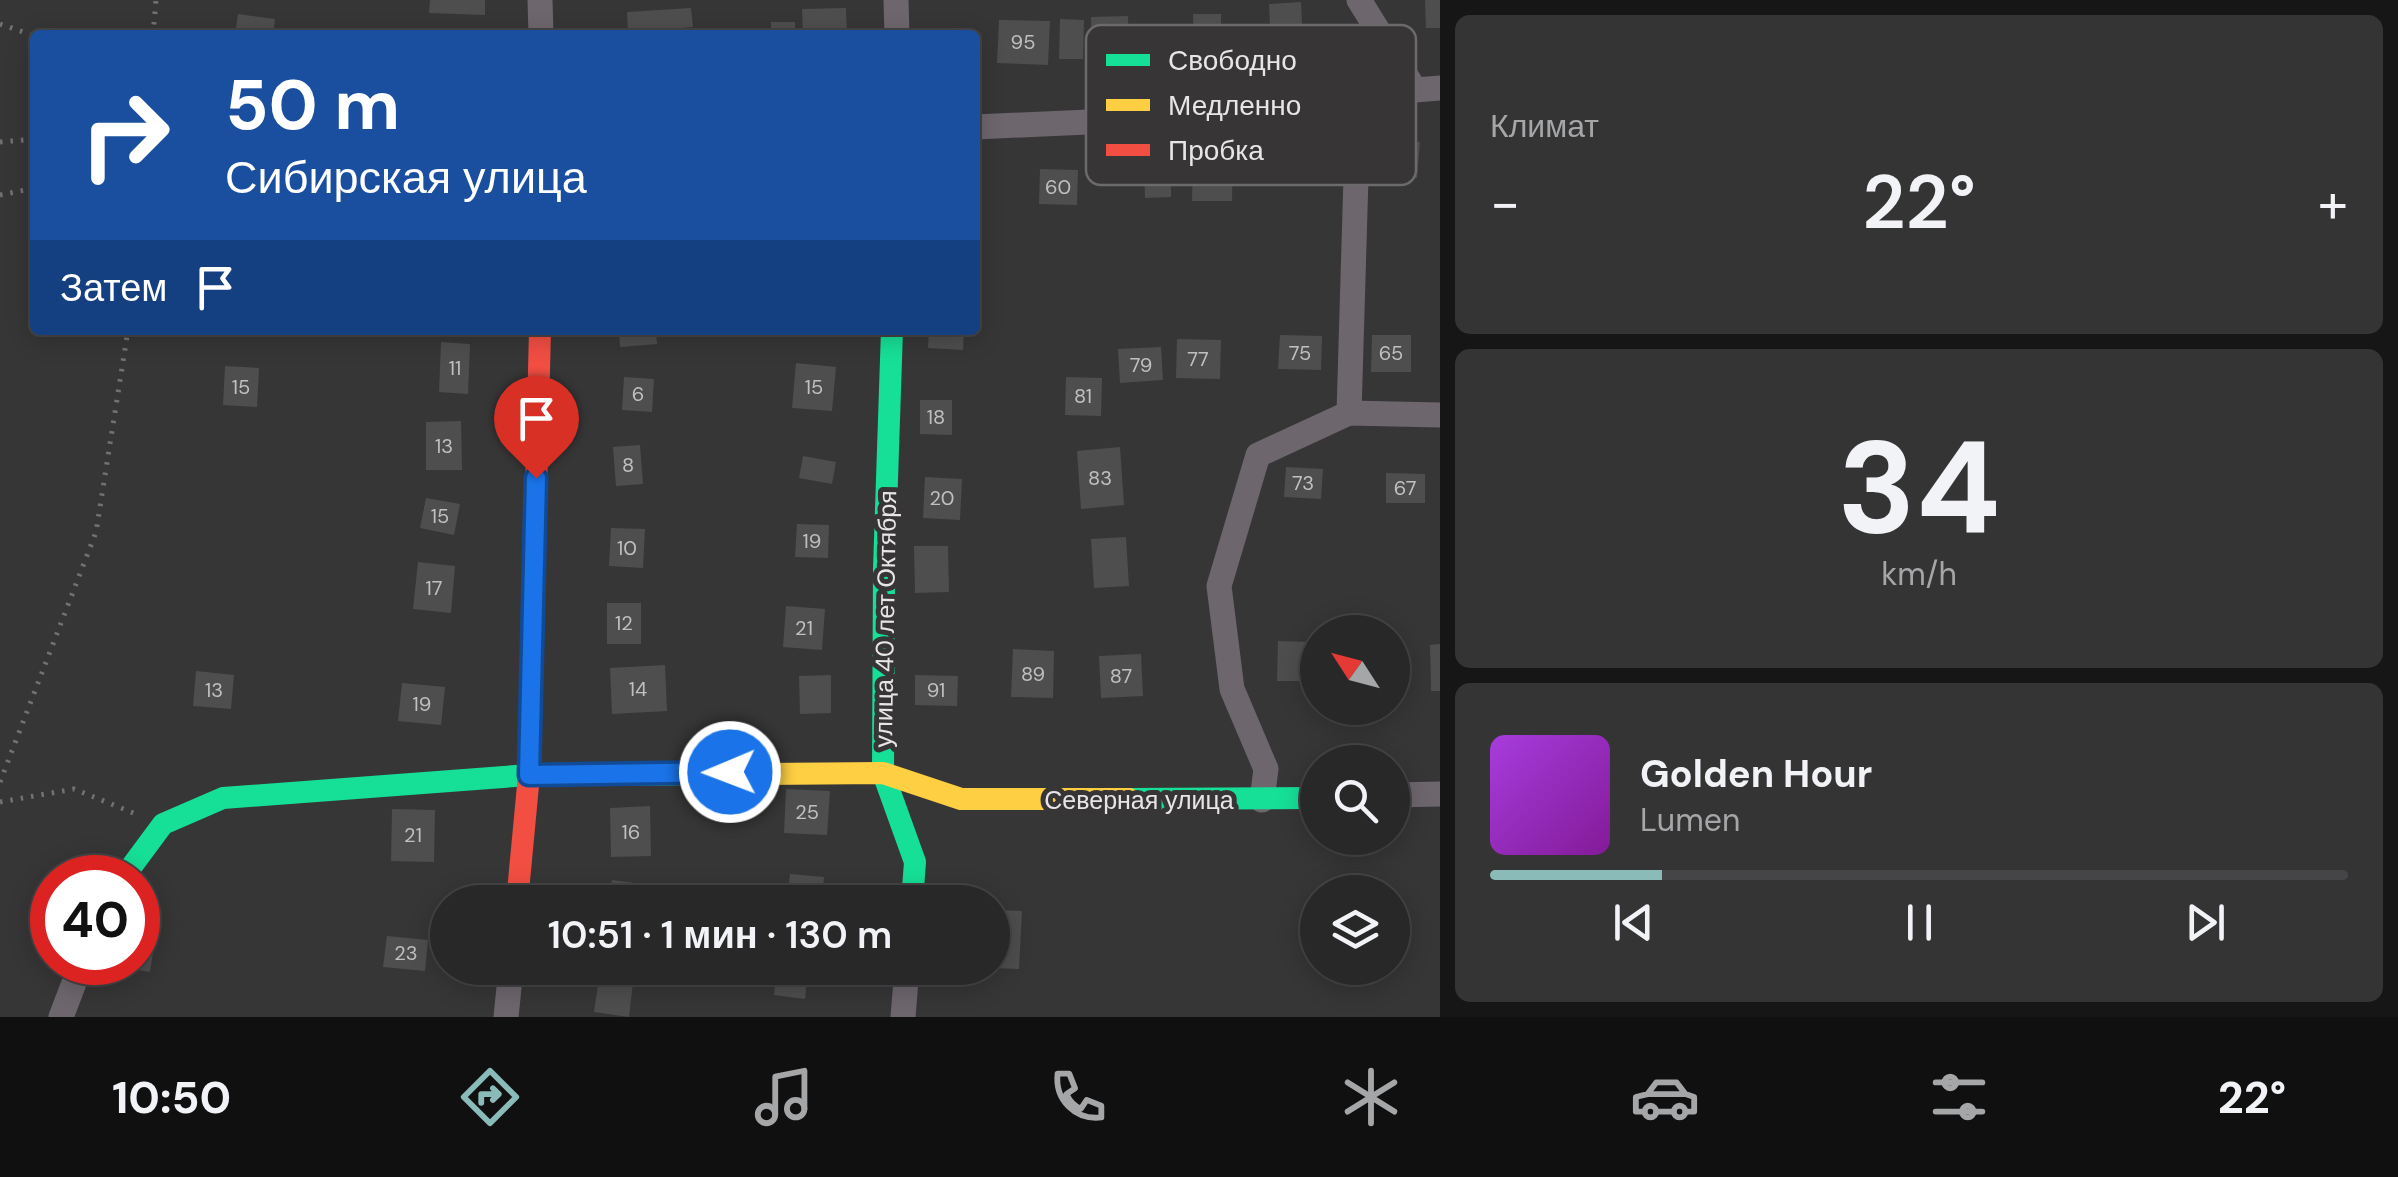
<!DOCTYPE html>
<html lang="ru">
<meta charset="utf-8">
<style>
:root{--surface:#292829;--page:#353435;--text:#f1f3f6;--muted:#a5a6a8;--line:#454446;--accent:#8bbbb9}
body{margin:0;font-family:"DM Sans",sans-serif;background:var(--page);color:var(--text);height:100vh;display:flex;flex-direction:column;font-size:38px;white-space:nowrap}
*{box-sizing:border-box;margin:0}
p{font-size:32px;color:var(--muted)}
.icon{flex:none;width:55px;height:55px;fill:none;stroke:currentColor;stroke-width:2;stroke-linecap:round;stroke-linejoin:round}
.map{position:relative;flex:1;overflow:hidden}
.side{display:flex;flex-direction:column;gap:15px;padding:15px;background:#171617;width:958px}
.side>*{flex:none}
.banner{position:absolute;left:30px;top:30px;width:950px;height:305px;border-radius:10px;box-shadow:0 5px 25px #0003,0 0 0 2px var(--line);background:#1a4fa0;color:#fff;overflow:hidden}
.needle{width:65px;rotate:306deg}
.fabs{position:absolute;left:1300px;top:615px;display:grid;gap:20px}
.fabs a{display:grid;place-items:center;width:110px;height:110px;border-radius:50%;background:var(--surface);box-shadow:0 5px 25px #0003,0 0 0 2px var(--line);font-size:50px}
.speed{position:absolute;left:30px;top:855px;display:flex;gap:20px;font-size:50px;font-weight:700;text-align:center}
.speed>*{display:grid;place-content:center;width:130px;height:130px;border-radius:50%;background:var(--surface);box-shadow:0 5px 25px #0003,0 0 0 2px var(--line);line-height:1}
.speed .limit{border:15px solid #d22;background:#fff;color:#111}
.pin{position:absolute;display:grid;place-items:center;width:85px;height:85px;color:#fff;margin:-102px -42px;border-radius:50% 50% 50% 0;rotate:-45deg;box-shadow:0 0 10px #0007}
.pin .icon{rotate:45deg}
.me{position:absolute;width:110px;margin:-55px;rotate:269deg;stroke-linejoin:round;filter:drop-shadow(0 0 8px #0008)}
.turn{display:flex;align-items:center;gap:35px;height:210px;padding:0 30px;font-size:45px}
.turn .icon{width:130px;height:130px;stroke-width:2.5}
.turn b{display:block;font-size:70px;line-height:85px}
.then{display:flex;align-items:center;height:95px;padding:0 30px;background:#0003;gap:20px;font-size:38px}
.big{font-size:75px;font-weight:600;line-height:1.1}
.side .card{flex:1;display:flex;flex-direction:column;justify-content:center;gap:15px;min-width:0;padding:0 35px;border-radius:15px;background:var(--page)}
.side .dial{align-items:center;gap:0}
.dial b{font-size:130px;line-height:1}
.song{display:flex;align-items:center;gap:30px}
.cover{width:120px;height:120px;border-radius:15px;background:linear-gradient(135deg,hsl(280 70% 55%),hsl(290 70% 35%))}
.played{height:10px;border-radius:5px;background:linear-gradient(90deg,var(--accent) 20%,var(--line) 20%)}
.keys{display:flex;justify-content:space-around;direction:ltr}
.heat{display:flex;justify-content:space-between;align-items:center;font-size:55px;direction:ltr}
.trip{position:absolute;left:430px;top:885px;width:580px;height:100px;border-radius:50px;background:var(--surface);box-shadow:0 5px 25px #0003,0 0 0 2px var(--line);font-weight:600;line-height:100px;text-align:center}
.menu{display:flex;height:160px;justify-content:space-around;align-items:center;background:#101010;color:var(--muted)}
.menu .icon{width:70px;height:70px}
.menu .active{color:var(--accent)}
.menu b{font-size:45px;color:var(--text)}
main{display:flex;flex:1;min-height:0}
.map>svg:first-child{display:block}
.building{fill:#4e4e4e}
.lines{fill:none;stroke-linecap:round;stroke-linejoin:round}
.path{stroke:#747074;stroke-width:5;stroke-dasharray:2.5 8;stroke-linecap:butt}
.street{stroke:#6e666d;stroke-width:25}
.fast{stroke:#16e098;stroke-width:22}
.slow{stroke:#ffcf43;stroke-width:22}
.jam{stroke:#f24e42;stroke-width:22}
.route-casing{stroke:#114b97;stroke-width:25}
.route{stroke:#1a73e8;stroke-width:18}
.labels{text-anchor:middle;stroke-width:10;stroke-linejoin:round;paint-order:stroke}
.number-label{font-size:20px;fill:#c1c0c1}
.street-label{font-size:25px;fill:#e7e6e7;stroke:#383537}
.key{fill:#383537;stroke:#6d6a6c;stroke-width:2.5}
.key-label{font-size:28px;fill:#e7e6e7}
</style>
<main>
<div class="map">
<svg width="1441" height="1017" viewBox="0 0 1441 1017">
<rect width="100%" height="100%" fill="#373637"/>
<g class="building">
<polygon points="430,0 485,0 485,15 429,13"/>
<polygon points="1425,0 1441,0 1441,28 1426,28"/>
<polygon points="1301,2 1303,45 1271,46 1269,4"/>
<polygon points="691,8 693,27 670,29 671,35 628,35 627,12"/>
<polygon points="846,8 847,35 803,35 802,9"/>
<polygon points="238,14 275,19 273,35 235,35"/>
<polygon points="1193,14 1221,14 1221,40 1194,40"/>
<polygon points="1128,16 1129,53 1092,54 1091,17"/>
<polygon points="1060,19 1084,20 1083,59 1059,59"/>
<polygon points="999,20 1050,21 1048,65 997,63"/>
<rect x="771" y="22" width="24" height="13"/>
<polygon points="1392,140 1420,142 1417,178 1389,176"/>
<polygon points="1193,156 1233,157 1232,201 1192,201"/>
<polygon points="1171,162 1171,197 1145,198 1144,163"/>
<polygon points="1040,169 1078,170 1077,205 1039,204"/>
<polygon points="619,330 656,330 657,344 620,347"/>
<polygon points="929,330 964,330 963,350 928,348"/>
<polygon points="1280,335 1322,336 1321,370 1278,369"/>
<polygon points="1372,335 1411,335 1411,372 1371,372"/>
<polygon points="1177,339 1221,340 1220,379 1176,378"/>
<polygon points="441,342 470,344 468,394 439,392"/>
<polygon points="1161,347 1163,380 1120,383 1118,349"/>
<polygon points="796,363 836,367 832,411 792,408"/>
<polygon points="225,366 259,368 257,407 223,405"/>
<polygon points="624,377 654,379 652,412 622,410"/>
<polygon points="1066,377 1102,378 1101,416 1065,415"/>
<polygon points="920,400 952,400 952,435 920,434"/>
<polygon points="461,421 462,470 426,470 426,422"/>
<polygon points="640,445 643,484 616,486 613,447"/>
<polygon points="1120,447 1124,505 1081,509 1077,451"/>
<polygon points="803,456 836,462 832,484 799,478"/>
<polygon points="1286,467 1323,469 1321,499 1284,497"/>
<polygon points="1386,473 1425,474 1425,503 1386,503"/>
<polygon points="925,477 962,479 960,520 923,518"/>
<polygon points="426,498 460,504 454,535 420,528"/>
<polygon points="797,524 829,525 828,558 795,557"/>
<polygon points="611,528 645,529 643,568 609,566"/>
<polygon points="1126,537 1129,586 1094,588 1091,539"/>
<polygon points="914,546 948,546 949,592 915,593"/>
<polygon points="418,562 455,566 451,613 413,609"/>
<rect x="607" y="603" width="34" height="41"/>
<polygon points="786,606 825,609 822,650 783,647"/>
<polygon points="1278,641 1311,642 1310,681 1277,681"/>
<polygon points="1441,644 1441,691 1431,691 1430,645"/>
<polygon points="1013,649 1054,651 1053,698 1011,697"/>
<polygon points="1141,654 1143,696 1101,698 1099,656"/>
<polygon points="665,665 667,711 612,714 610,668"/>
<polygon points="196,671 234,675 231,709 193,706"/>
<polygon points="831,675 831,713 800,714 799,676"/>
<polygon points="915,675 958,676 957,706 915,705"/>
<polygon points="402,683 445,687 441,725 398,721"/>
<polygon points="786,789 830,791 827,835 784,833"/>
<polygon points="650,806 651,856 611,857 610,808"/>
<polygon points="392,809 435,810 434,862 391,861"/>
<polygon points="790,874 824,877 822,902 787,902"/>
<polygon points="612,880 642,884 640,902 609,902"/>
<polygon points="992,910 1022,911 1019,969 992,968"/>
<polygon points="138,923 157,926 150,972 115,966 116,962 138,962"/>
<polygon points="387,936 428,940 425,971 383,967"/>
<polygon points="777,968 808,969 805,999 774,995"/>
<polygon points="599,978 633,982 629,1017 594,1012"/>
</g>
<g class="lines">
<g class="path">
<polyline points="0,24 35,36"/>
<polyline points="153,35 156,0"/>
<polyline points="0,142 35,139"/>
<polyline points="0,195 35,188"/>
<polyline points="0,782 96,532 128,330"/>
<polyline points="0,802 74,789 136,814"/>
</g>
<g class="street">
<polyline points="540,0 541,35"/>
<polyline points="896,0 897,35"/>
<polyline points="1359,0 1415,90"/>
<polyline points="975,127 1358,110 1415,90 1441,88"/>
<polyline points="1349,413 1358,110"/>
<polyline points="1392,795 1441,794"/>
<polyline points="1262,800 1266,769 1232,689 1219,586 1258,455 1349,413 1441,415"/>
<polyline points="61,1017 82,962"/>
<polyline points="506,1017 511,968"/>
<polyline points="903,1017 907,968"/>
</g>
<g class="fast">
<polyline points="892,330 884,569 883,773 915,862 912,902"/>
<polyline points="1129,799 1318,798"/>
<polyline points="123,878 163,824 223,798 529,775 754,774"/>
</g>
<polyline class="slow" points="754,774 883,773 961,799 1129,799"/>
<polyline class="jam" points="517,902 529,775 540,330"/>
</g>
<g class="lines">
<defs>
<polyline id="route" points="536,478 529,775 730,772"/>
</defs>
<use href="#route" class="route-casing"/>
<use href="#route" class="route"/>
</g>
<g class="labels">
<g class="number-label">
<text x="1023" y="49">95</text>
<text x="1058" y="194">60</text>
<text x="1300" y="360">75</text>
<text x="1391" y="360">65</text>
<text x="1198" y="366">77</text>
<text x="1141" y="372">79</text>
<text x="455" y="375">11</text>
<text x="241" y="394">15</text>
<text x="814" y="394">15</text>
<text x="638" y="401">6</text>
<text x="1083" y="403">81</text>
<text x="936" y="424">18</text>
<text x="444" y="453">13</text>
<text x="628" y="472">8</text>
<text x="1100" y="485">83</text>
<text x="1303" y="490">73</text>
<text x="1405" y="495">67</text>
<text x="942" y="505">20</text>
<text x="440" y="523">15</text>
<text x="812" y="548">19</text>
<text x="627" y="555">10</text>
<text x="434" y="595">17</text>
<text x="624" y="630">12</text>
<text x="804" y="635">21</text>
<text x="1033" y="681">89</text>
<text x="1121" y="683">87</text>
<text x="638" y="696">14</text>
<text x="214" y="697">13</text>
<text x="936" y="697">91</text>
<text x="422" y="711">19</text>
<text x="807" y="819">25</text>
<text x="631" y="839">16</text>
<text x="413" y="842">21</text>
<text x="406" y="960">23</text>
</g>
<g class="street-label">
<text transform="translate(885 619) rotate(-89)" y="9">улица 40 лет Октября</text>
<text x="1139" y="809">Северная улица</text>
</g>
</g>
<rect x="1086" y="25" width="330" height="160" rx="15" class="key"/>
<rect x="1106" y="54" width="44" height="12" fill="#16e098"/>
<rect x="1106" y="99" width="44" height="12" fill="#ffcf43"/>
<rect x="1106" y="144" width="44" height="12" fill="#f24e42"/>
<g class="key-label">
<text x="1168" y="70">Свободно</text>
<text x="1168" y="115">Медленно</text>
<text x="1168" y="160">Пробка</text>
</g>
</svg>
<div class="fabs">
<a><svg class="needle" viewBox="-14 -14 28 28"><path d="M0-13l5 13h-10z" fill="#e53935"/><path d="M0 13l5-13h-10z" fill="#a5a6a8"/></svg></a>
<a><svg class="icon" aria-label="search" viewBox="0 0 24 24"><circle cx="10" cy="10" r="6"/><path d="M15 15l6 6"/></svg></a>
<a><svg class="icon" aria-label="layers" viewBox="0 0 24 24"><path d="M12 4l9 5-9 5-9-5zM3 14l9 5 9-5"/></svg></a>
</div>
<div class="speed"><div class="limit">40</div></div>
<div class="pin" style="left:536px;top:478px;background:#d93025"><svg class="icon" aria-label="arrive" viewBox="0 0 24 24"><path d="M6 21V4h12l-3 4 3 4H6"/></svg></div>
<svg class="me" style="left:730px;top:772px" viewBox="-20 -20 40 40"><circle r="17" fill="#1a73e8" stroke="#fff" stroke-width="3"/><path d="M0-11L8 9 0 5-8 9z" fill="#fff"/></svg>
<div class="trip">10:51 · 1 мин · 130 m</div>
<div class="banner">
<div class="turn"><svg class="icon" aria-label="right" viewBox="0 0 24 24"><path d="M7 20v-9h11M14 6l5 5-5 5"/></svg><div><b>50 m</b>Сибирская улица</div></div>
<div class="then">Затем<svg class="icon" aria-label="arrive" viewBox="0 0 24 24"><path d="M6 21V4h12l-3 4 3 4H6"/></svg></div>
</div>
</div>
<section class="side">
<div class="card"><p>Климат</p>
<div class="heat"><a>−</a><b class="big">22°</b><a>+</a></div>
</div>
<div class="card dial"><b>34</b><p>km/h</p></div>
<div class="card">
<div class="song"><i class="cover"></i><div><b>Golden Hour</b><p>Lumen</p></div></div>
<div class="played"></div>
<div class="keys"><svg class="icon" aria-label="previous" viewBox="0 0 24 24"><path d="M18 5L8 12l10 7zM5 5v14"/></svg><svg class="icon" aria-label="pause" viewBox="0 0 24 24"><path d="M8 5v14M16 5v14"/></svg><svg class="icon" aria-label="next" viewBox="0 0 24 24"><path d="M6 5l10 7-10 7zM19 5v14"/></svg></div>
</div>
</section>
</main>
<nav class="menu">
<b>10:50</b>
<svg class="icon active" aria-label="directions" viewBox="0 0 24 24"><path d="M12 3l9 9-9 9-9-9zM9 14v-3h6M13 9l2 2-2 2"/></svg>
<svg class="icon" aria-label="music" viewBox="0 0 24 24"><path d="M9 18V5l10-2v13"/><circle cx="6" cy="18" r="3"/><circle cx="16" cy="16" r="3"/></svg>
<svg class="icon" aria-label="phone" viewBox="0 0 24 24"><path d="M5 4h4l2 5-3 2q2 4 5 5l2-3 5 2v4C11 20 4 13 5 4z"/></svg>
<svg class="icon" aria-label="climate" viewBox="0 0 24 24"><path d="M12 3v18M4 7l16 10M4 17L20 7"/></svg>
<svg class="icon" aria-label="car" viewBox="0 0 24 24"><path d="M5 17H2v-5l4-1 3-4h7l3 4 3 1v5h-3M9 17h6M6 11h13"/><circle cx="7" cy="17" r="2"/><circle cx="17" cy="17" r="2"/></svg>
<svg class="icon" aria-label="filters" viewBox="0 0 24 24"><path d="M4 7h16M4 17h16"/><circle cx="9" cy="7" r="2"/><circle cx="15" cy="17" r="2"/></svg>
<b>22°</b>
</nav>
